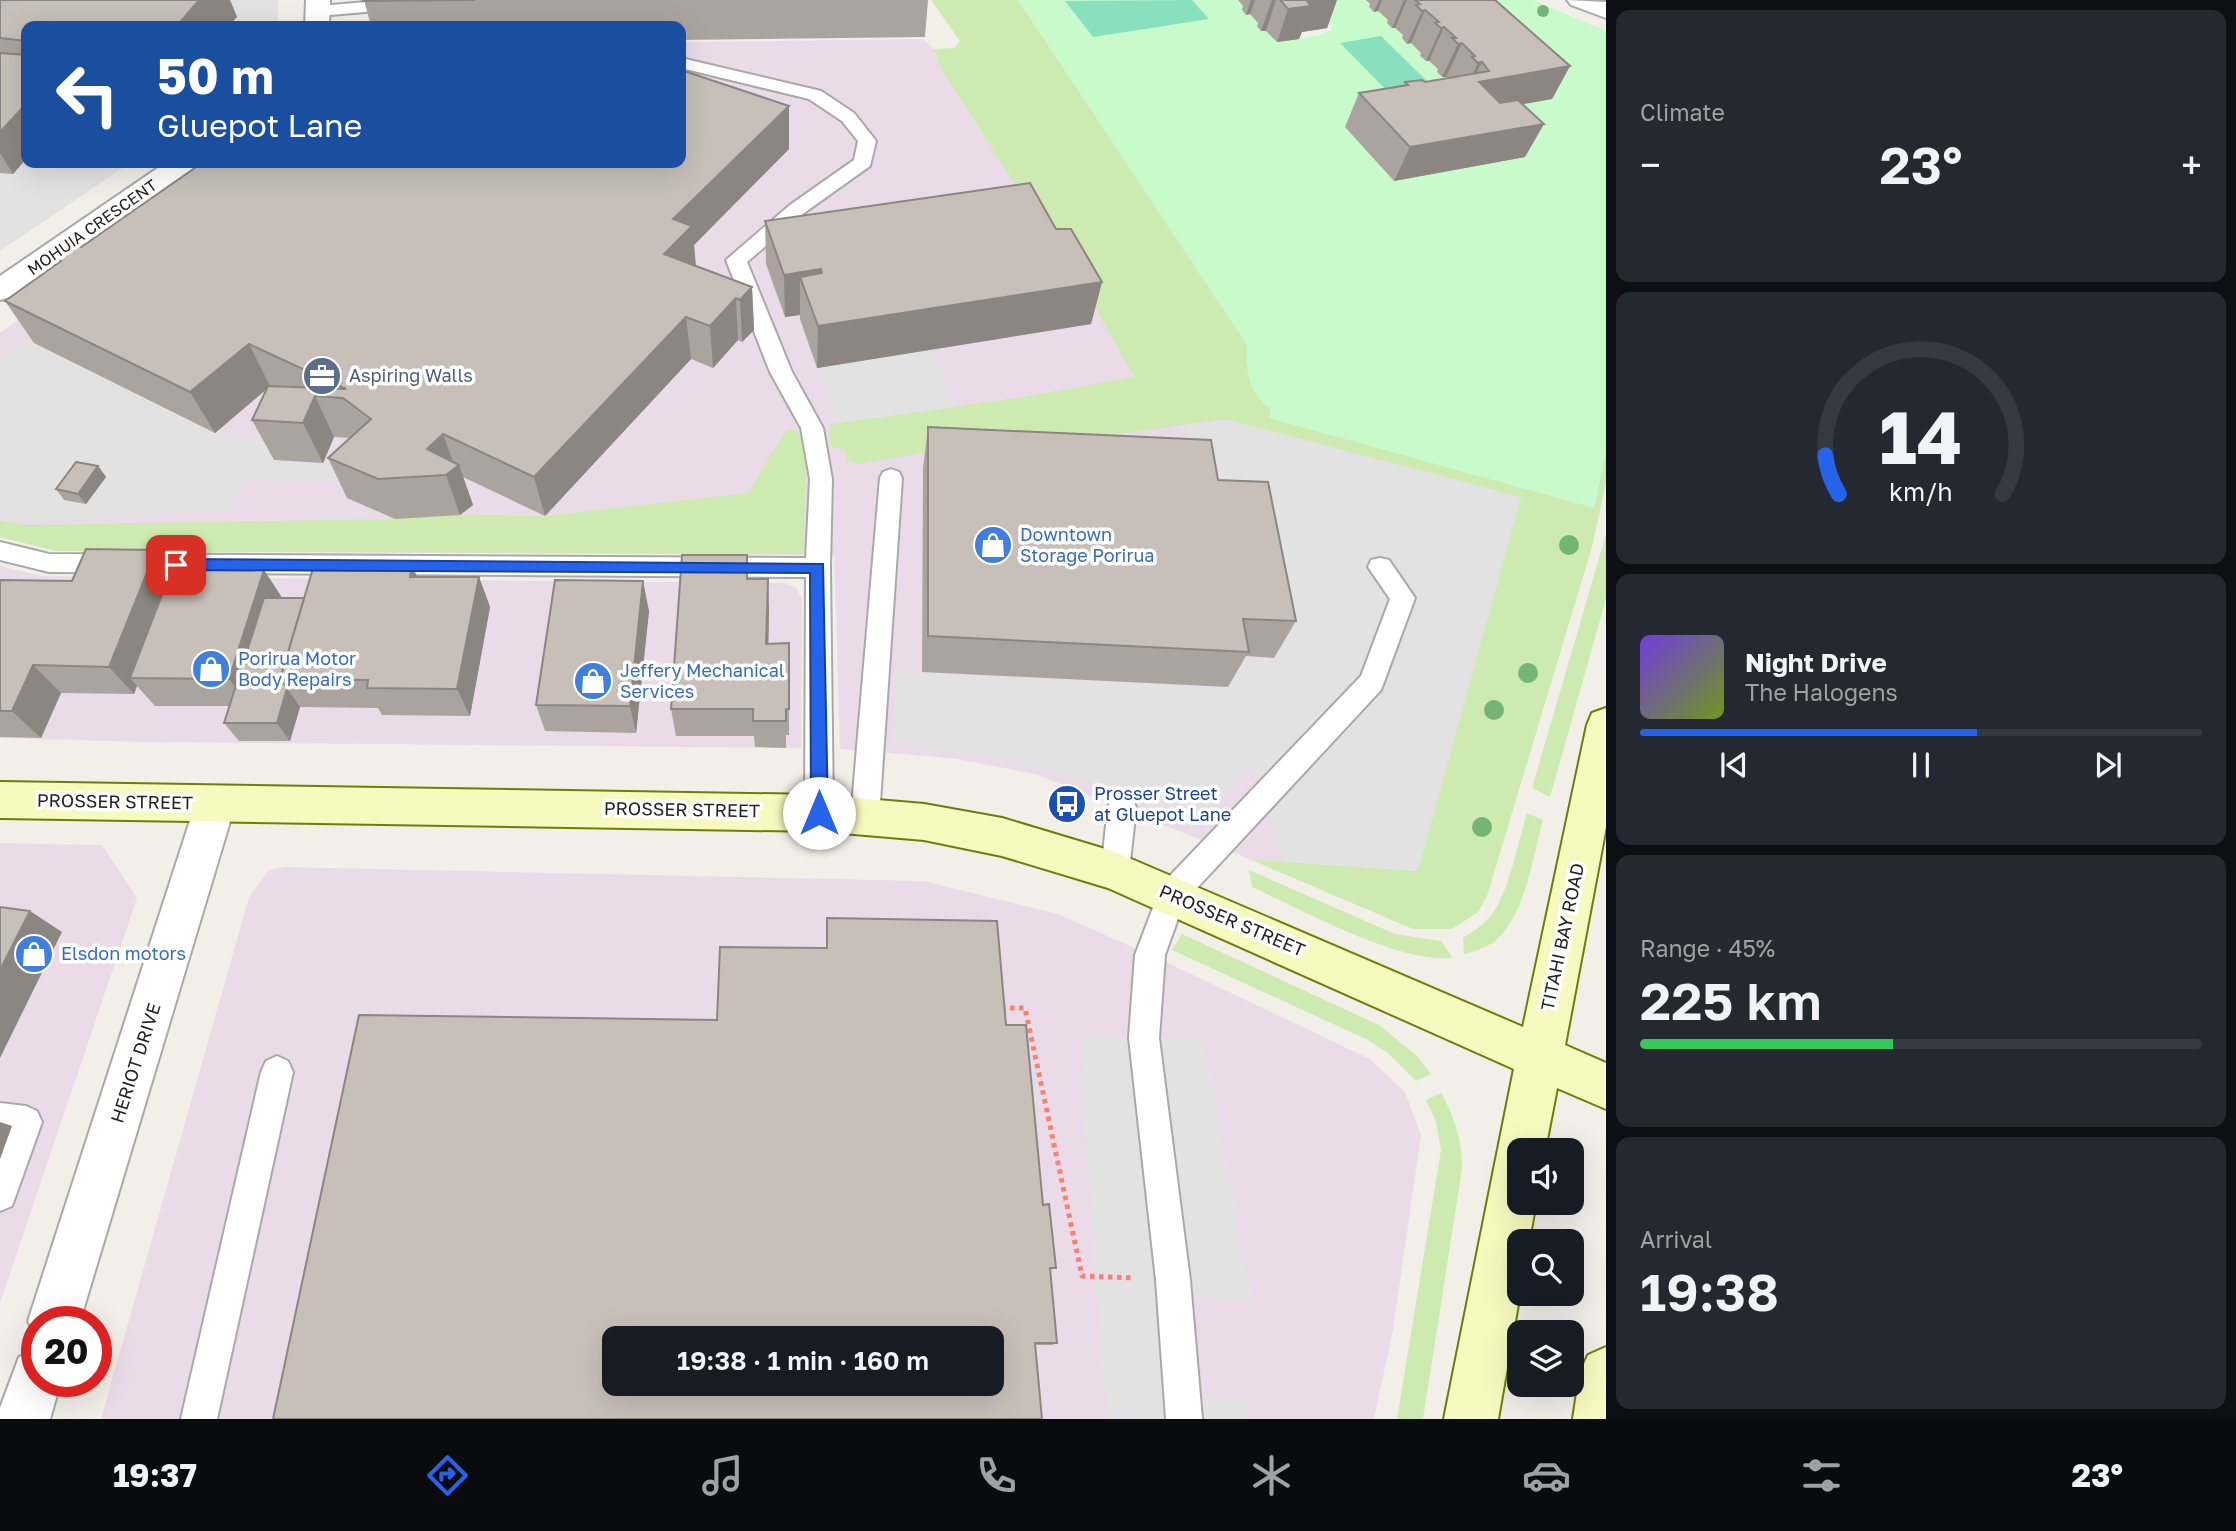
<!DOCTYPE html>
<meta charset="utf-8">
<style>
:root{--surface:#171b24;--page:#242831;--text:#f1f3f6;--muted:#9ea1a6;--line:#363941;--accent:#2563eb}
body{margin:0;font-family:"Golos Text",sans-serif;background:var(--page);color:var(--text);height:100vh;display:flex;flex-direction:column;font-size:26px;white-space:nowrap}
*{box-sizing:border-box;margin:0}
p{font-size:23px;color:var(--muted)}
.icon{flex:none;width:38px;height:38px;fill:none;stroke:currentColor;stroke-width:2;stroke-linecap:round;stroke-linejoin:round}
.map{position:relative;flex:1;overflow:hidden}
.drawer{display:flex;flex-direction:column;gap:10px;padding:10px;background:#0d0f14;width:630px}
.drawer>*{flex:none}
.top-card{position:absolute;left:21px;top:21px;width:665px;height:147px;border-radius:14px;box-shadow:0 7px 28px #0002;background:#1a4fa0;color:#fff;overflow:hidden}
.tools{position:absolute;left:1507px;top:1138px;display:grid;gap:14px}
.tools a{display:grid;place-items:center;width:77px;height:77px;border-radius:14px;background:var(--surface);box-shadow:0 7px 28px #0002;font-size:35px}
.speed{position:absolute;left:21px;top:1306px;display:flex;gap:14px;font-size:35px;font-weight:700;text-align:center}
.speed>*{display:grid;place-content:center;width:91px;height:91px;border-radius:50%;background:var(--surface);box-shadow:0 7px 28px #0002;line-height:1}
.speed .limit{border:10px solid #d22;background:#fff;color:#111}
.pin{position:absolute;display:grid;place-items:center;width:60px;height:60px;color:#fff;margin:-30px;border-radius:14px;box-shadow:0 4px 10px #0006}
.me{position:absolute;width:77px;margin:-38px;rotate:0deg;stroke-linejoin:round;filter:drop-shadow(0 0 5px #0008)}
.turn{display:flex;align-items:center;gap:24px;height:147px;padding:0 21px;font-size:32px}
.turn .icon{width:91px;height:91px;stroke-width:2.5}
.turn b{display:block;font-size:49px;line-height:60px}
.big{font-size:52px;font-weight:600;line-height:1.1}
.drawer .card{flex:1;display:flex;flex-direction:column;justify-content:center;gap:10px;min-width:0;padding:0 24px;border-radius:14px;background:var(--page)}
.drawer .dial{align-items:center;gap:0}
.dial svg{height:182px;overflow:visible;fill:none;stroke:var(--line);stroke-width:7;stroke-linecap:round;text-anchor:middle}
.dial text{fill:var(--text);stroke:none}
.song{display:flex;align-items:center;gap:21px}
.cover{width:84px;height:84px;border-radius:10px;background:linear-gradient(135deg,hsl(260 70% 55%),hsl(80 70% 35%))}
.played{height:7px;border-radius:4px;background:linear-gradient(90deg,var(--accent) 60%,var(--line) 60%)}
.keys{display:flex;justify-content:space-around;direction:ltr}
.heat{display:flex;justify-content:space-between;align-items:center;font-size:38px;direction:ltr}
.charge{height:10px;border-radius:5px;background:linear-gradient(90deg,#34c759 45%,var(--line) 0)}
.trip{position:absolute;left:602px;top:1326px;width:402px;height:70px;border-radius:14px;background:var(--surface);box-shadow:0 7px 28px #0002;font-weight:600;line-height:70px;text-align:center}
.menu{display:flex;height:112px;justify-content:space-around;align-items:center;background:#090b0e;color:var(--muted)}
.menu .icon{width:49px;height:49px}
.menu .active{color:var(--accent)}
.menu b{font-size:32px;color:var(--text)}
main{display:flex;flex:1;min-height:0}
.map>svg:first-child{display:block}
.industrial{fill:#ebdbe8;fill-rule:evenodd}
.grass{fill:#cdebb0}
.park{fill:#c8facc}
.pitch{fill:#88e0be}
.parking{fill:#e2e2e2}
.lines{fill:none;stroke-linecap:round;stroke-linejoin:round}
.service-casing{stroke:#a9a9a9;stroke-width:4}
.minor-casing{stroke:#a9a9a9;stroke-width:4}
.tertiary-casing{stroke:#a9a9a9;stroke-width:4}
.secondary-casing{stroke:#707d05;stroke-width:4}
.path{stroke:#fa8072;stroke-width:5;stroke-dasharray:4.5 4.5;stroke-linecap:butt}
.service{fill:#fff;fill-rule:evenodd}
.minor{fill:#fff;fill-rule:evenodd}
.tertiary{fill:#fff;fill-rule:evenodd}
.secondary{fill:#f7fabf;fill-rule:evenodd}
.tree{fill:#74b475}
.wall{fill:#aba49e}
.shaded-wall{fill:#8b8681}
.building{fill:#c7bfb8;stroke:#8b8681;stroke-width:2;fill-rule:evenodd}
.route{fill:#2563eb;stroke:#184099;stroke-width:2}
.labels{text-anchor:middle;stroke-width:7;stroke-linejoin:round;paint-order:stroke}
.far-street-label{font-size:16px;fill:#222;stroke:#fff}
.service-label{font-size:18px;fill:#4e5e75;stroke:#fff;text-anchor:start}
.shop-label{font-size:18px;fill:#366cbe;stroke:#fff;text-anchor:start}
.transit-label{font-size:18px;fill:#164399;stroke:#fff;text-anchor:start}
.street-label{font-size:18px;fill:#222;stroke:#fff}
</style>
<main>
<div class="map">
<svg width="1606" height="1419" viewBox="0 0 1606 1419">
<rect width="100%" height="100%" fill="#f2efe9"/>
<g class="industrial">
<polygon points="923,39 934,49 941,69 1021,194 1524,489 1418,871 1249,859 1035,774 951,758 840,749 834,555 56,551 0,537 0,333 237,163 681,163 681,42"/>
<polygon points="0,566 42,576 784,583 796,588 802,599 801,748 146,742 0,738"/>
<polygon points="0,843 102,845 137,898 0,1303"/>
<path d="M285,867L924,881L1058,914L1166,962L1370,1059L1405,1092L1421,1135L1393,1330L1374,1419H101L249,897L269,870ZM614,1339H992V1384H614Z"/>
</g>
<g class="grass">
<polygon points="931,0 1018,0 1049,46 1606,118 1606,483 1592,547 1487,896 1478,912 1452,929 1413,929 1249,859 1418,871 1226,419 1084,439 1012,438 858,464 847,461 845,450 830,446 830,424 1023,397 1134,377 1043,213 1021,194 941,69 934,49 954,48 960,41"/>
<polygon points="796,429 807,447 803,554 56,551 0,537 0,521 30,525 395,519 460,515 545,516 748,493 786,430"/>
<polygon points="1606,534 1606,599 1550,797 1532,788"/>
<path d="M1527,813L1543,820C1533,856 1527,905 1502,934C1493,946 1478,950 1464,954L1463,938C1474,931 1485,924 1493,913C1510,888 1518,842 1527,813Z"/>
<path d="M1249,870L1395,934L1441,941L1453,958C1397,963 1305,911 1252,887Z"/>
<polygon points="1182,934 1379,1025 1418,1057 1431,1074 1416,1081 1388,1053 1368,1040 1172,950"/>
<path d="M1441,1093C1455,1118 1462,1140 1462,1169L1423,1419H1397L1441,1150L1436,1121L1426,1100Z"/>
</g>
<path class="park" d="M1018,0H1238L1246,9V15L1250,14L1277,42L1325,34L1324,32L1332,30L1330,27L1332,26L1307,0H1366L1374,11H1378L1405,38L1407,44L1411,43L1424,55L1421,57L1440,71L1437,72L1442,77H1446L1524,157L1442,0H1533L1606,31V453L1594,508L1269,418L1270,409C1248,391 1246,373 1247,345Z"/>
<g class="pitch">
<polygon points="1192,0 1209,19 1093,37 1065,1"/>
<polygon points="1381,36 1441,95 1399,103 1340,43"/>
</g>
<g class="parking">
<polygon points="186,0 278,0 278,20 276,26 229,26"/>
<polygon points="26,159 26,163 130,163 0,251 0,173"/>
<polygon points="27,339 215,433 283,441 274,460 323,463 340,472 339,481 244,480 233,511 24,522 0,517 0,358"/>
<polygon points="932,350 957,407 837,423 817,368"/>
<polygon points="1226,419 1521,497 1418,871 1284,862 1251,768 1193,827 1089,783 1016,762 894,743 896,672 1228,687 1186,424"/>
<polygon points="1080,1037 1204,1039 1252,1301 1175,1300 1182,1395 1247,1401 1248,1419 1108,1419 1100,1349"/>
</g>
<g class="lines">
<defs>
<g id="service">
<polygon points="390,0 404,0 408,4 400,9 319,16 311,11 319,6"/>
<polygon points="681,58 821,91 854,113 876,141 870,166 804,213 747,262 792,372 823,428 832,479 830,568 833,813 829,822 819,825 809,822 805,813 806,577 49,572 0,560 0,542 49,554 806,558 810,479 801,428 770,372 726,260 790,205 854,160 858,141 842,121 809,99 681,68"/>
<polygon points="891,469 899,472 902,478 879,817 875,826 865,829 855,826 851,817 880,478 883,472"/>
<polygon points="1380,558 1389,560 1415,598 1381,690 1184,902 1165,955 1159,1038 1190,1280 1202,1419 1166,1419 1156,1280 1129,1038 1135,955 1162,884 1361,676 1390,599 1368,567 1371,560"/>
<polygon points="1122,795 1132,798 1136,807 1129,871 1125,880 1115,884 1105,880 1101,871 1108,807 1112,798"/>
<polygon points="277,1056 288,1061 293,1072 217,1419 181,1419 261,1072 266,1061"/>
<polygon points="0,1103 26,1106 37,1111 42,1122 12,1206 0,1211 0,1149 5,1136 0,1135"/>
</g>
<g id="minor">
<polygon points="306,0 330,0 329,26 305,26"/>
<polygon points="165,163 197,163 193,169 11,297 0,300 0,276"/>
</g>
<g id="tertiary">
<polygon points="1567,0 1606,2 1606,18 1571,5"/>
<polygon points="215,787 229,792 235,805 80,1321 37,1321 37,1339 28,1321 195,805 201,792"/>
<polygon points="37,1349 37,1381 61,1381 50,1419 0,1419 0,1408 19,1357"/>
</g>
<g id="secondary">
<polygon points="1606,708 1606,827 1565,1045 1606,1063 1606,1109 1557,1088 1545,1150 1519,1150 1519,1202 1536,1202 1529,1241 1519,1241 1520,1293 1498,1419 1444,1419 1514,1069 1108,888 1002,856 924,840 819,831 0,818 0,782 819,795 924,804 1002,818 1115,852 1523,1027 1587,725 1592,713"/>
<polygon points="1606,1347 1606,1419 1573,1419 1580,1373 1588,1355"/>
</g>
</defs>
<use href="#service" class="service-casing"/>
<use href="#minor" class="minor-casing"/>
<use href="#tertiary" class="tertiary-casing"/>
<use href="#secondary" class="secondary-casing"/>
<polyline class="path" points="1001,1008 1025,1008 1082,1276 1134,1278"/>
<use href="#service" class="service"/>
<use href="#minor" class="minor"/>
<use href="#tertiary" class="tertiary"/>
<use href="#secondary" class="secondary"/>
</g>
<g class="tree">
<circle cx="1543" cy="11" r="6"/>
<circle cx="1569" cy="545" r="10"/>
<circle cx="1528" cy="673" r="10"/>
<circle cx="1494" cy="710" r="10"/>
<circle cx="1482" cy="827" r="10"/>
</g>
<g class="wall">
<polygon points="0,0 230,0 237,17 26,26 26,159 13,174 0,173"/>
<polygon points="364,0 928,0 925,37 681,40 681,26 371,26"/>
<polygon points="1238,0 1337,0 1327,28 1302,32 1299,39 1277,42 1266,31 1261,31 1257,26 1258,23 1250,14 1246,15 1242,10 1243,6"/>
<polygon points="1366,0 1495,0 1570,66 1552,99 1523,104 1525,157 1394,181 1345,127 1359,93 1403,86 1405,82 1425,82 1448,78 1446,77 1442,77 1437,72 1438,69 1429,61 1426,61 1420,56 1421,53 1411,43 1407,44 1402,38 1403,35 1395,28 1392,28 1387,23 1388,20 1378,11 1374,12 1369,7 1370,4"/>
<polygon points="789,106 789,149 694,245 696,266 752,287 754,330 742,342 738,340 713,368 691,359 545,516 463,477 473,505 460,515 395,519 347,498 328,458 350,438 334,437 323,463 274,460 252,420 268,388 215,433 34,343 5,301 55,266 48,255"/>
<polygon points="765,221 1056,229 1102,282 1091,324 817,368 800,319 800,315 785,317 766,264"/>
<polygon points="928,427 1218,480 1296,621 1274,658 1246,656 1228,687 922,672 923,468"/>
<polygon points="98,466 106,477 86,504 64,500 56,489"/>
<polygon points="747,555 748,579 769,608 768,644 789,643 789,735 786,735 786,748 755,747 754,736 676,736 671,709"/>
<polygon points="412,566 417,577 479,577 490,607 470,716 382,715 378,708 300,707 290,741 239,741 224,723 230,706 155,706 137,686 134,694 61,693 41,738 0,737 0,580 72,581 171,571 282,598 304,598"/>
<polygon points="649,611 636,733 545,731 536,705"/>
<polygon points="1006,1025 1056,1268 1050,1270 1057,1343 1052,1345 1036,1345"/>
</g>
<g class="shaded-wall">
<polygon points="199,0 230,0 237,17 229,26 177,26"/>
<polygon points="1251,0 1255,0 1250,14 1246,15"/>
<polygon points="1272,0 1276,0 1266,31 1261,31"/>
<polygon points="1306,0 1337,0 1327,28 1302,32 1299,39 1277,42 1288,9"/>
<polygon points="1379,0 1382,0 1378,11 1374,12"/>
<polygon points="1404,0 1407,0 1395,28 1392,28"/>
<polygon points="1425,10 1411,43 1407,44 1422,11"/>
<polygon points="1444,27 1429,61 1426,61 1441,28"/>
<polygon points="1462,43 1446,77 1442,77 1458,44"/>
<polygon points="1482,62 1465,95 1462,96 1478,63"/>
<polygon points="1570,66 1552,99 1462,115 1479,82"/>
<polygon points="26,104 26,159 13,174 0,153 0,132"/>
<polygon points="789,106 789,149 694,245 696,269 664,254 673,219"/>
<polygon points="1544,124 1525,157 1394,181 1410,147"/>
<polygon points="821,269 821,312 800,277 800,315 785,317 784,275"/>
<polygon points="1102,282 1091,324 817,368 818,326"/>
<polygon points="752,287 754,330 742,342 740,300"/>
<polygon points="736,298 738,340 713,368 710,326"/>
<polygon points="686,317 691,359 545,516 534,477"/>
<polygon points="249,344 270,386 215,433 190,392"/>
<polygon points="315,396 334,437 323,463 303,423"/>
<polygon points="443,434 455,468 459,465 473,505 460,515 446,475 427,449"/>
<polygon points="98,466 106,477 86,504 78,494"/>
<polygon points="156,550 178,580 130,678 137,686 134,694 109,667"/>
<polygon points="412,566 426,595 410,577"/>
<polygon points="264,570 283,599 250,706 229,679"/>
<polygon points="479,577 490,607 470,716 457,689"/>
<polygon points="768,579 769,608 768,672 766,644"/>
<polygon points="643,581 649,611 636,733 630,706"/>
<polygon points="33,665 61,693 41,738 12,711"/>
<polygon points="287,688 300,707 290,741 277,723"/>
<polygon points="30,911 62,932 0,1058 0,970"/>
<polygon points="0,1122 12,1126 0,1159"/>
</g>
<g class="building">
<polygon points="0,0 199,0 177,26 26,26 26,41 0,38"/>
<polygon points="364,0 475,0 363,1"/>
<polygon points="1280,0 1306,0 1311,6 1288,9"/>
<polygon points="1415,0 1495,0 1570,66 1479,82 1500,103 1518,100 1544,124 1410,147 1359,93 1408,85 1405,82 1422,80 1425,82 1489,71 1482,62 1478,63 1472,57 1475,56 1462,43 1458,44 1452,38 1456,38 1444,27 1441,28 1435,23 1439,22 1425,10 1422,11 1416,5 1420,4"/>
<polygon points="0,53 26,55 26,104 0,132"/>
<polygon points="681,70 789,106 673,219 692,226 664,254 752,287 740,300 736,298 710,326 686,317 534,477 443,434 427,449 459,465 446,475 378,479 328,458 371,419 343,398 315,396 303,423 252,420 268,386 346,389 249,344 190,392 5,301 61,261 48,255 68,241 81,247 202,163 681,163"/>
<polygon points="1030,183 1056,229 1071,229 1102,282 818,326 800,277 822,273 821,269 784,275 765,221"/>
<polygon points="928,427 1211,440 1218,480 1268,482 1296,621 1243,619 1249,652 928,636"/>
<polygon points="76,462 98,466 78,494 56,489"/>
<polygon points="86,549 156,550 109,667 33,665 12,711 0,711 0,580 72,581"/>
<polygon points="682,555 747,555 747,579 768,579 766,644 789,643 789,709 786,709 786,721 753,721 753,709 671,709"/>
<polygon points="314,565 412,566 410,577 479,577 457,689 367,688 368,680 280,679"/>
<polygon points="172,569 264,570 229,679 130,678"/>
<polygon points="555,580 643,581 630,706 536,705"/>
<polygon points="264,598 304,598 280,679 287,688 277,723 224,723"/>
<polygon points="0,907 30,911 0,970"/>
<path d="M827,918L997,921L1006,1025H1026L1043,1205L1049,1204L1056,1268H1050L1057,1343H1035L1042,1419H273L359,1015L717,1020L720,947L827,948ZM614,1339H992V1384H614Z"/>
</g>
<polygon class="route" points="176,559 823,564 828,813 825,819 819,821 813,819 811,813 810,573 176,570 168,565"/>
<defs>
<symbol id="office-disc" viewBox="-11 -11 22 22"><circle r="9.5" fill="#5c6f8a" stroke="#fff"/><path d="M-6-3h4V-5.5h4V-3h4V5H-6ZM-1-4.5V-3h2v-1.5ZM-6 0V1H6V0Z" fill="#fff"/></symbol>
<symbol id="shop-disc" viewBox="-11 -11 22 22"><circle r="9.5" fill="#3f7fe0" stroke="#fff"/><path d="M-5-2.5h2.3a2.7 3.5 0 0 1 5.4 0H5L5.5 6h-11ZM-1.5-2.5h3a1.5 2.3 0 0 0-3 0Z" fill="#fff"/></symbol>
<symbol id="bus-disc" viewBox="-11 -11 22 22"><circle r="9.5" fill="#1a4fb4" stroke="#fff"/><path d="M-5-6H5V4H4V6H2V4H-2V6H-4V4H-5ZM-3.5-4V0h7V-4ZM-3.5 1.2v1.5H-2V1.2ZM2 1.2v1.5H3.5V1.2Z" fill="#fff"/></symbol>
</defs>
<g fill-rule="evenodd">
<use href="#office-disc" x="300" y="354" width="44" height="44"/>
<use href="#shop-disc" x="971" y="523" width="44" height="44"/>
<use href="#shop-disc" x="189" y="647" width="44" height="44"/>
<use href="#shop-disc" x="571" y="659" width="44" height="44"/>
<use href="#bus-disc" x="1045" y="782" width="44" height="44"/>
<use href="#shop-disc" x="12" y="932" width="44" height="44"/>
</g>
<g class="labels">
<g class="far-street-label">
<text transform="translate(92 227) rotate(-35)" y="6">MOHUIA CRESCENT</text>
</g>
<g class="service-label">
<text x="349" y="382">Aspiring Walls</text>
</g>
<g class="shop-label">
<text x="1020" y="541">Downtown<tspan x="1020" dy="21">Storage Porirua</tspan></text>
<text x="238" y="665">Porirua Motor<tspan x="238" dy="21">Body Repairs</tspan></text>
<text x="620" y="677">Jeffery Mechanical<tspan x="620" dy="21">Services</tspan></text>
<text x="61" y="960">Elsdon motors</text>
</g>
<g class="transit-label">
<text x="1094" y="800">Prosser Street<tspan x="1094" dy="21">at Gluepot Lane</tspan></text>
</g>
<g class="street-label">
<text transform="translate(115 802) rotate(1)" y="6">PROSSER STREET</text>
<text transform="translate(682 810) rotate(1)" y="6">PROSSER STREET</text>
<text transform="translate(1232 921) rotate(23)" y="6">PROSSER STREET</text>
<text transform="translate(1563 937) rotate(-78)" y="6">TITAHI BAY ROAD</text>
<text transform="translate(136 1063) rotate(-72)" y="6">HERIOT DRIVE</text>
</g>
</g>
</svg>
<div class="tools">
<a><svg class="icon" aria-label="sound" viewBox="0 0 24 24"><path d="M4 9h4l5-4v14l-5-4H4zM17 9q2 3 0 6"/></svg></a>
<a><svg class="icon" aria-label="search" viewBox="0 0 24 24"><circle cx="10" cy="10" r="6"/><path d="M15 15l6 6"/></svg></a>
<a><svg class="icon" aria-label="layers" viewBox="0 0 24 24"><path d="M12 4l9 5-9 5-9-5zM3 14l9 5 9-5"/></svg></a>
</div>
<div class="speed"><div class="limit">20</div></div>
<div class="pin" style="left:176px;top:565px;background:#d93025"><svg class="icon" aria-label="arrive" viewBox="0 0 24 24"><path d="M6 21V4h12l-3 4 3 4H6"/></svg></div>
<svg class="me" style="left:819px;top:813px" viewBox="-20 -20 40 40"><circle r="19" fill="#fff"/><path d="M0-13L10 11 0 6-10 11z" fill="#2563eb"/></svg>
<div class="trip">19:38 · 1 min · 160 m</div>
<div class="top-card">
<div class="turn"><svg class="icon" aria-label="left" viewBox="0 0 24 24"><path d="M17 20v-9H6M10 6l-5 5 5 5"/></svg><div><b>50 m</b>Gluepot Lane</div></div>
</div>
</div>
<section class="drawer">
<div class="card"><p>Climate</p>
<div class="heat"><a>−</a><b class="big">23°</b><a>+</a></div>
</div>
<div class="card dial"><svg viewBox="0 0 100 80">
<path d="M14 69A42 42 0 1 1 86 69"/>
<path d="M14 69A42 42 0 0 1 8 52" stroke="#2563eb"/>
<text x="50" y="56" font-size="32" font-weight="700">14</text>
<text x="50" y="72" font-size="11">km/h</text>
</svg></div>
<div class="card">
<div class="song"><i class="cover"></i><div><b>Night Drive</b><p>The Halogens</p></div></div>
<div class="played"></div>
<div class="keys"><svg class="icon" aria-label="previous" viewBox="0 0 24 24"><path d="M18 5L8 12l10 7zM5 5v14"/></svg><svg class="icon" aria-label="pause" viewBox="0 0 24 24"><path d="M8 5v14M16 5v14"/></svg><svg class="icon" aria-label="next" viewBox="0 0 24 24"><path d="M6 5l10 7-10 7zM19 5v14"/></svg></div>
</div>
<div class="card"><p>Range · 45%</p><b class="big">225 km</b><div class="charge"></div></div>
<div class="card"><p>Arrival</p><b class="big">19:38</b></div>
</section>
</main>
<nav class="menu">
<b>19:37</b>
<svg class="icon active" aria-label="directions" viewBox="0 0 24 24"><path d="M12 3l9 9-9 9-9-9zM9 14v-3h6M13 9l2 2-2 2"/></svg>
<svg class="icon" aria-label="music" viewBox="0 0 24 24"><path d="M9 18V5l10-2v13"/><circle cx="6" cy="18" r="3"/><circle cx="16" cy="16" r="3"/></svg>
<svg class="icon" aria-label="phone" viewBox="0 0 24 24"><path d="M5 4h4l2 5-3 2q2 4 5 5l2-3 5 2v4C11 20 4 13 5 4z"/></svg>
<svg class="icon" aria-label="climate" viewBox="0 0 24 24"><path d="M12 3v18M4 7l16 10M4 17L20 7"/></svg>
<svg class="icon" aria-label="car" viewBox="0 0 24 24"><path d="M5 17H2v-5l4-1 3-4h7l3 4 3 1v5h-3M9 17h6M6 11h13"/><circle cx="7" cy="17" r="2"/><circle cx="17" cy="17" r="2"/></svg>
<svg class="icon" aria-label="filters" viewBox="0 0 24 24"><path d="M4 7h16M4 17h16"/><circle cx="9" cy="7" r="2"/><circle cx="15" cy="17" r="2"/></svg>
<b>23°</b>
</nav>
